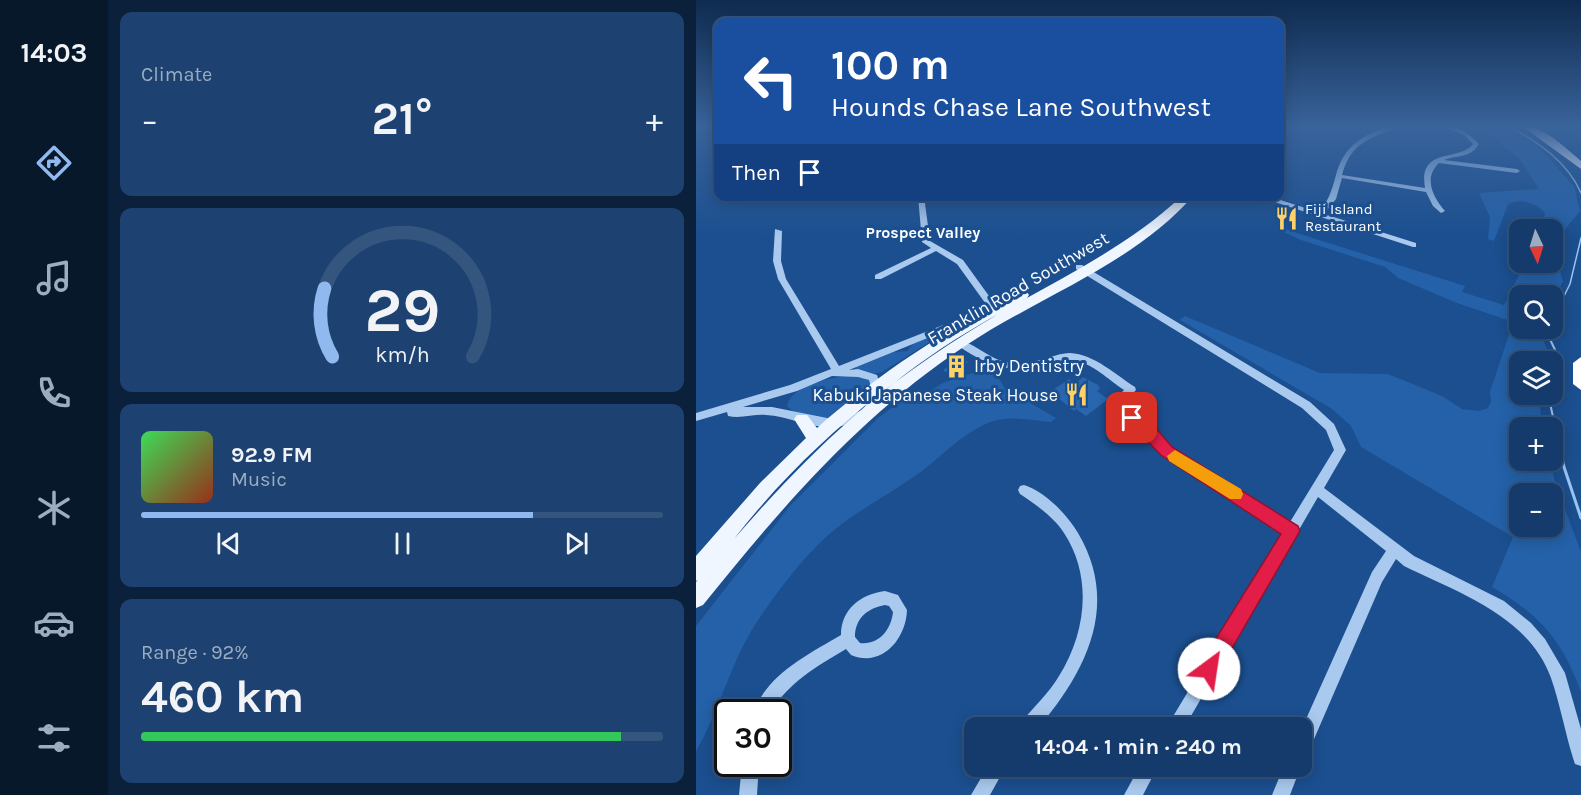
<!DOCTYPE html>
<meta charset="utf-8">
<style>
:root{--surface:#143b6b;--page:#1d4271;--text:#f1f3f6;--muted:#9dadc1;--line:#33557e;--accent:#90b9f0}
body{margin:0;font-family:Karla,sans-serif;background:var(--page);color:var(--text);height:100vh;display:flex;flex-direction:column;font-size:22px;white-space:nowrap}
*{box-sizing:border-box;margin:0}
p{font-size:20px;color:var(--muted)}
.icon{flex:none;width:33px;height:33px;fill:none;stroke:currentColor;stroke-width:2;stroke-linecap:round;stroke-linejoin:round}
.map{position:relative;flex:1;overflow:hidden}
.drawer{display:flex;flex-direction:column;gap:12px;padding:12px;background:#0b203b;width:588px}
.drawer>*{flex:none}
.guide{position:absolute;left:18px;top:18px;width:570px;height:183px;border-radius:12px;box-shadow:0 3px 15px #0003,0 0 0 2px var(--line);background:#1a4fa0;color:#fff;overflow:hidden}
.needle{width:39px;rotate:176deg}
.controls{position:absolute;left:813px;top:219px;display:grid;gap:12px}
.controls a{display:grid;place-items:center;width:54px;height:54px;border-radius:12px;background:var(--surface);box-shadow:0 3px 15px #0003,0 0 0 2px var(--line);font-size:30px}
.speed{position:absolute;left:18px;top:699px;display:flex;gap:12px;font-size:30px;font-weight:700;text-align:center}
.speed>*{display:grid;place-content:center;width:78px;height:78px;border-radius:50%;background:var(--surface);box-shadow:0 3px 15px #0003,0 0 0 2px var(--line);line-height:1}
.speed .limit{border:3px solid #111;border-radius:9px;background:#fff;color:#111}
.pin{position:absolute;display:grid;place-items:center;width:51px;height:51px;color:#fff;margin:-26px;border-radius:12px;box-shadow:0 3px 9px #0006}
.me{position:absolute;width:66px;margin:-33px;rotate:31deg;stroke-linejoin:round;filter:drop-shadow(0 0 4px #0008)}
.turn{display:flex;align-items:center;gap:21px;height:126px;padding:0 18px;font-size:27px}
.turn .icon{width:78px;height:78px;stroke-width:2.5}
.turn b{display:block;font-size:42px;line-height:51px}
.then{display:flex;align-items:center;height:57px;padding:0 18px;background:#0003;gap:12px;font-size:22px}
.big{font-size:45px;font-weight:700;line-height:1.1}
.drawer .card{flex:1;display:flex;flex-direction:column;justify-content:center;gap:9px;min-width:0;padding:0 21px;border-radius:12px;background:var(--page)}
.drawer .dial{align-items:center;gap:0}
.dial svg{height:156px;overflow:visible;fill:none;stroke:var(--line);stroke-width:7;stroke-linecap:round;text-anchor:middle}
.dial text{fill:var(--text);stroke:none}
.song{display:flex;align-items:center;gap:18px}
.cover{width:72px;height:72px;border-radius:9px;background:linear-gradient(135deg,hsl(130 70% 55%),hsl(10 70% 35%))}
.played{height:6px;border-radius:3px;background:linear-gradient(90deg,var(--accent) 75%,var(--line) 75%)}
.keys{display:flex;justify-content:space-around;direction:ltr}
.heat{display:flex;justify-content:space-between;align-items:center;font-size:33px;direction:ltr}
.charge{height:9px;border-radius:4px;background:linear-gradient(90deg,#34c759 92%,var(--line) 0)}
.trip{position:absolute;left:268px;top:717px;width:348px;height:60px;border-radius:12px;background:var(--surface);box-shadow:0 3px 15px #0003,0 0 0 2px var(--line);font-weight:700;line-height:60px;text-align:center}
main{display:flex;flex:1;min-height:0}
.tab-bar{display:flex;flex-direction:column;width:108px;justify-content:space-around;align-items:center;background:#08182b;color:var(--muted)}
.tab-bar .icon{width:42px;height:42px}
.tab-bar .current{color:var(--accent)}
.tab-bar b{font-size:27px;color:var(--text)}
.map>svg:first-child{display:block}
.green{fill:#2461a8;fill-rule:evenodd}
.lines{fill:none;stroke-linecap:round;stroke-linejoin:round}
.stream-far2{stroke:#9cc4f0;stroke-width:1.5}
.stream-far1{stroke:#9cc4f0;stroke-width:2}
.stream{stroke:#9cc4f0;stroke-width:3}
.building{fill:#2a66ad}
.minor{fill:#a9c9ee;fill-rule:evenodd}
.major{fill:#f0f6ff;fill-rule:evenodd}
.highway{fill:#fff;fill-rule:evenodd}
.route{fill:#e11d48;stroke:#92132f;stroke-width:1.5}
.slow{fill:#f59e0b}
.labels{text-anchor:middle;stroke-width:6;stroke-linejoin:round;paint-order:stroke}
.far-poi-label{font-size:15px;fill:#fff;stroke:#1b4f8f;text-anchor:start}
.far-neighbourhood-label{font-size:16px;font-weight:bold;fill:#fff;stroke:#1b4f8f}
.street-label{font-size:18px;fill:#fff;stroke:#1b4f8f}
.poi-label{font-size:18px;fill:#fff;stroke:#1b4f8f;text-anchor:start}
</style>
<main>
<nav class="tab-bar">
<b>14:03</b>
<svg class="icon current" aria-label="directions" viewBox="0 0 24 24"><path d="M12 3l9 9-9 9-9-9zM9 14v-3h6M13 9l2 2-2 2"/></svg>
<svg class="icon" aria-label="music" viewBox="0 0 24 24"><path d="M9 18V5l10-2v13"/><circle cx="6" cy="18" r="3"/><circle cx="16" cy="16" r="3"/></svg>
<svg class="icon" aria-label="phone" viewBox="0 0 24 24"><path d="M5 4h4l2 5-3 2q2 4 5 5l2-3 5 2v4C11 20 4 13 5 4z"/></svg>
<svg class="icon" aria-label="climate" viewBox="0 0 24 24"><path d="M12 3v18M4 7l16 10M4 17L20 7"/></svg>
<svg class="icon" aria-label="car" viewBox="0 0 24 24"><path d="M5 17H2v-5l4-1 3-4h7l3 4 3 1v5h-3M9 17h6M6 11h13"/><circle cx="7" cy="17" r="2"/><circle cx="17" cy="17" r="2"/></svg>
<svg class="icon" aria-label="filters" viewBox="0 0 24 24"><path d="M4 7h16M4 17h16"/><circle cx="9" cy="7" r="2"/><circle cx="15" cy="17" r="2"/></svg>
</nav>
<section class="drawer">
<div class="card"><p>Climate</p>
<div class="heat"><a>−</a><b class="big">21°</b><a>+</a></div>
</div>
<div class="card dial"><svg viewBox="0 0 100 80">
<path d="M14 69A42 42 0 1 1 86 69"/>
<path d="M14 69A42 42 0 0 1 10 34" stroke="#90b9f0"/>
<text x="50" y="56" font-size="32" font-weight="700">29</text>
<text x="50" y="72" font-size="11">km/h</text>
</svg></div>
<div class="card">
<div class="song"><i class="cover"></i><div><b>92.9 FM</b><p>Music</p></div></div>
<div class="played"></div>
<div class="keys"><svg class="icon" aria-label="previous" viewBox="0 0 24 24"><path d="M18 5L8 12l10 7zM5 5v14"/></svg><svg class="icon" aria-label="pause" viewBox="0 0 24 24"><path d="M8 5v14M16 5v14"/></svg><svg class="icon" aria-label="next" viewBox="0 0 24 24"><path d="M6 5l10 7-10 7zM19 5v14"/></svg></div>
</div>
<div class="card"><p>Range · 92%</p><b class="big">460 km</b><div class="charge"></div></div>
</section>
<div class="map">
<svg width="885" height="795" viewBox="0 0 885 795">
<rect width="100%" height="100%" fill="#1b4f8f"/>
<g class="green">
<path d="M781,126H808L843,148L878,186L884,211L857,244L856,230L847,229L849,213C840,202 824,198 812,204L798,241L792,239L794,217L783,193L843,189L824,159Z"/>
<path d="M582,227L769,286L766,292L808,305L829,263L856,262L857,248L867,281L857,301L856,296H824V328L843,329L852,352L850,361L824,362V394L843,395L846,427L824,428V460L854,461L859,482L885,552V692C866,640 844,615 796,587L817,537L665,447L655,426L636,409L484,320L489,316L624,373L692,374L746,396L766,409L783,411L792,408L795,402L794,392L817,322L761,303L702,278L689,267L605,240L581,229ZM824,494H856V526H824Z"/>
<polygon points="264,323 186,372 176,374 159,370 160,366 189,353 211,351 217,344"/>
<path d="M285,370C304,372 307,386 315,401L329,400L360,418L355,422C335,420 311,415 292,423C266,434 248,454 226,471C203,488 177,502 154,518C118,543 89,581 65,616C36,656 25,708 0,751V626L94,506L182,418L216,393L222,398L247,383Z"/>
<path d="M154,375L171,379L176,383L132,420L97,411L91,406C95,385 135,378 154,375Z"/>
</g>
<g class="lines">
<g class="stream-far2">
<path d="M812,126C842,142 871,161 885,193"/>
<polyline points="862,308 874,284 885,238"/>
</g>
<g class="stream-far1">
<polyline points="856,320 863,307"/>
<polyline points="852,328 851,333 861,354 856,373"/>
<polyline points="852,394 861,435"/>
</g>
<polyline class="stream" points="861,434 868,467 885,518"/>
</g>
<g class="building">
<polygon points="265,358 272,362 255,376 247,370"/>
<polygon points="387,377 402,385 404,389 401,391 412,399 390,416 380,409 378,411 361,397 359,400 351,394 373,379 379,384"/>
</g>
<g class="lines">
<g class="minor">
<path d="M694,126H705C676,138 655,141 646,175L729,188C722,146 764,162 777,144L768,135L745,126C761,126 772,132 783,144C775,158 761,155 748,160L821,169L824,171L821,173L743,163C727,178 737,197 749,211L745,213L737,206L730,192L646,178L640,199L628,214L720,243V247H717L560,196H572L622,212C633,202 636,189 640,175C647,147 667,134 694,126Z"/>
<polygon points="222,196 228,196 234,241 267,260 306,314 308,316 306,318 300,318 261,264 240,251 185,279 179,279 179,275 235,248 226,242"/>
<path d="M79,229L86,231L85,261L90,279L143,366L260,320L263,319L268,322L266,324L153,370L162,369L181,375L186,390L176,415C163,421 150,427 135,427C113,428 92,416 70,415C58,414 44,419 32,416L31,412L0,421V413L94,385L135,369L82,279L77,261ZM136,376L162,377L173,380L176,390L168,409L155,415L136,419L76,407H47L101,391Z"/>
<path d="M380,265H386L614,402L638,424L650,450L628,488L718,556L808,601L835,623L849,639L869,673L885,729V766L879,764L877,758C869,732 864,704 855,678C833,616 761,592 708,566L700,559L686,582L612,753L606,755V728L676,572L690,551L622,497L488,728H470L588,533L467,454L450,434L415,408L414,405L428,390C413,380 395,362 376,360C364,359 354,365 344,367C311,374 287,363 261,345L259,343L261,341C272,339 293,358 306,361C319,364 334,363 347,359C356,357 365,353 374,353C398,354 420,375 439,387L440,390L426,405L458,428L475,448L594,522L638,450L630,430L606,408L380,269Z"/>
<path d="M328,485C349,492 370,513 382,533C424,604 391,671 342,728H323L325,722C338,707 353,693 363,676C390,633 397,577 368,533C357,516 340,505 324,494L322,490L324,486Z"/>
<path d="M189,591L202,595L211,610C210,639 186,668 155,655L150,649C121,666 92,683 75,712H58C70,675 113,654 145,635C145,609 165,594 189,591ZM189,605L193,606L197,612C195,630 183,645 164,643L159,637C159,618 172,608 189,605Z"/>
<polygon points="46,764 63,764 61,795 43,795"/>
<polygon points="292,766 310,766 294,795 275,795"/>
<polygon points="444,766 462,766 447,795 428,795"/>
<polygon points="588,766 605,766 594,795 576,795"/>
</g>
<path class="major" d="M486,196H497C436,265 344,296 269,346C165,415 84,509 7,605L0,608V582L2,580L0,581V556L64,483L110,438L98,419L101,415H111L121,428C183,373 250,330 323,292H331L333,295L331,298C219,359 117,437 38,539C103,464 175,393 260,339C336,291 419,258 486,196Z"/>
<g class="highway">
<path d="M826,126C848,126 868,147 885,161V169Z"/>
<polygon points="885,357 885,390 877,384 877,363"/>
</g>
</g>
<linearGradient id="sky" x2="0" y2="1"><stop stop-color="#0f2b4f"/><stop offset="0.53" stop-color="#39639b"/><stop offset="1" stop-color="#39639b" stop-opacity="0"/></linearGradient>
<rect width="885" height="238" fill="url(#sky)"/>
<polygon class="route" points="436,413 459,427 476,447 602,526 604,531 520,676 513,679 506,676 503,669 506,661 585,534 466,456 429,418"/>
<polygon class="slow" points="479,450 545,489 547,494 545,499 534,499 473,461 471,456"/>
<defs>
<symbol id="restaurant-bare" viewBox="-9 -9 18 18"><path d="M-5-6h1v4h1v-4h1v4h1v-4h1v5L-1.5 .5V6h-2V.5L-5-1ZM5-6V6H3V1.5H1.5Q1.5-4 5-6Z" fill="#ffd166" stroke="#1b4f8f" stroke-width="2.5" paint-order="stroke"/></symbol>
<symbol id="building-bare" viewBox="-9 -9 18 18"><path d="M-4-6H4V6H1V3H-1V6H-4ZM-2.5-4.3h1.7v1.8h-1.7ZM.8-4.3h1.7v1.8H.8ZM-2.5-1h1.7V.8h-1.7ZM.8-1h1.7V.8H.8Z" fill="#ffd166" stroke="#1b4f8f" stroke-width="2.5" paint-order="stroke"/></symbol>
</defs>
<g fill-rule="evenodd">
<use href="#restaurant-bare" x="574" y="202" width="33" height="33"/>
<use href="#building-bare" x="244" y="350" width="33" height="33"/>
<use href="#restaurant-bare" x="364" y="378" width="33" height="33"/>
</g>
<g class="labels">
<g class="far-poi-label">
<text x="609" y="214">Fiji Island<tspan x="609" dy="17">Restaurant</tspan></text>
</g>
<g class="far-neighbourhood-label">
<text x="227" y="238">Prospect Valley</text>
</g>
<g class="street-label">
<text transform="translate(322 288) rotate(-30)" y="6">Franklin Road Southwest</text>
</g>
<g class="poi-label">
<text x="278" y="372">Irby Dentistry</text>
<text x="362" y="401" text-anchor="end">Kabuki Japanese Steak House</text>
</g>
</g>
</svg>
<div class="controls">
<a><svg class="needle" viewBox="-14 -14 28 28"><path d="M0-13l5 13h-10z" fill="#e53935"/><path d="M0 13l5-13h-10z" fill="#9dadc1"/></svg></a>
<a><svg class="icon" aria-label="search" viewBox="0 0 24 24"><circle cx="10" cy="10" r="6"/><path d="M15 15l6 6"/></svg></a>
<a><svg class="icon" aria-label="layers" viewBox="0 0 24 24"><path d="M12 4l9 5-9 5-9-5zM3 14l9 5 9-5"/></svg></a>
<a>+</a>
<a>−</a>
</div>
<div class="speed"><div class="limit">30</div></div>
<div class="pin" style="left:436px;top:418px;background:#d93025"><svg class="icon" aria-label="arrive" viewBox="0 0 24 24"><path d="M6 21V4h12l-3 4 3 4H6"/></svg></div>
<svg class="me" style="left:513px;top:669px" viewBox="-20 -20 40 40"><circle r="19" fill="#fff"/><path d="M0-13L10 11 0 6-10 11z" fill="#e11d48"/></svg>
<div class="trip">14:04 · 1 min · 240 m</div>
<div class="guide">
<div class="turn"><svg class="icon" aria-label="left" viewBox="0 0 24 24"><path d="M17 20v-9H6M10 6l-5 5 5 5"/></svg><div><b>100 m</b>Hounds Chase Lane Southwest</div></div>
<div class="then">Then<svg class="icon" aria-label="arrive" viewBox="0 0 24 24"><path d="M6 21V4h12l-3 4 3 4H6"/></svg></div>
</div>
</div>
</main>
